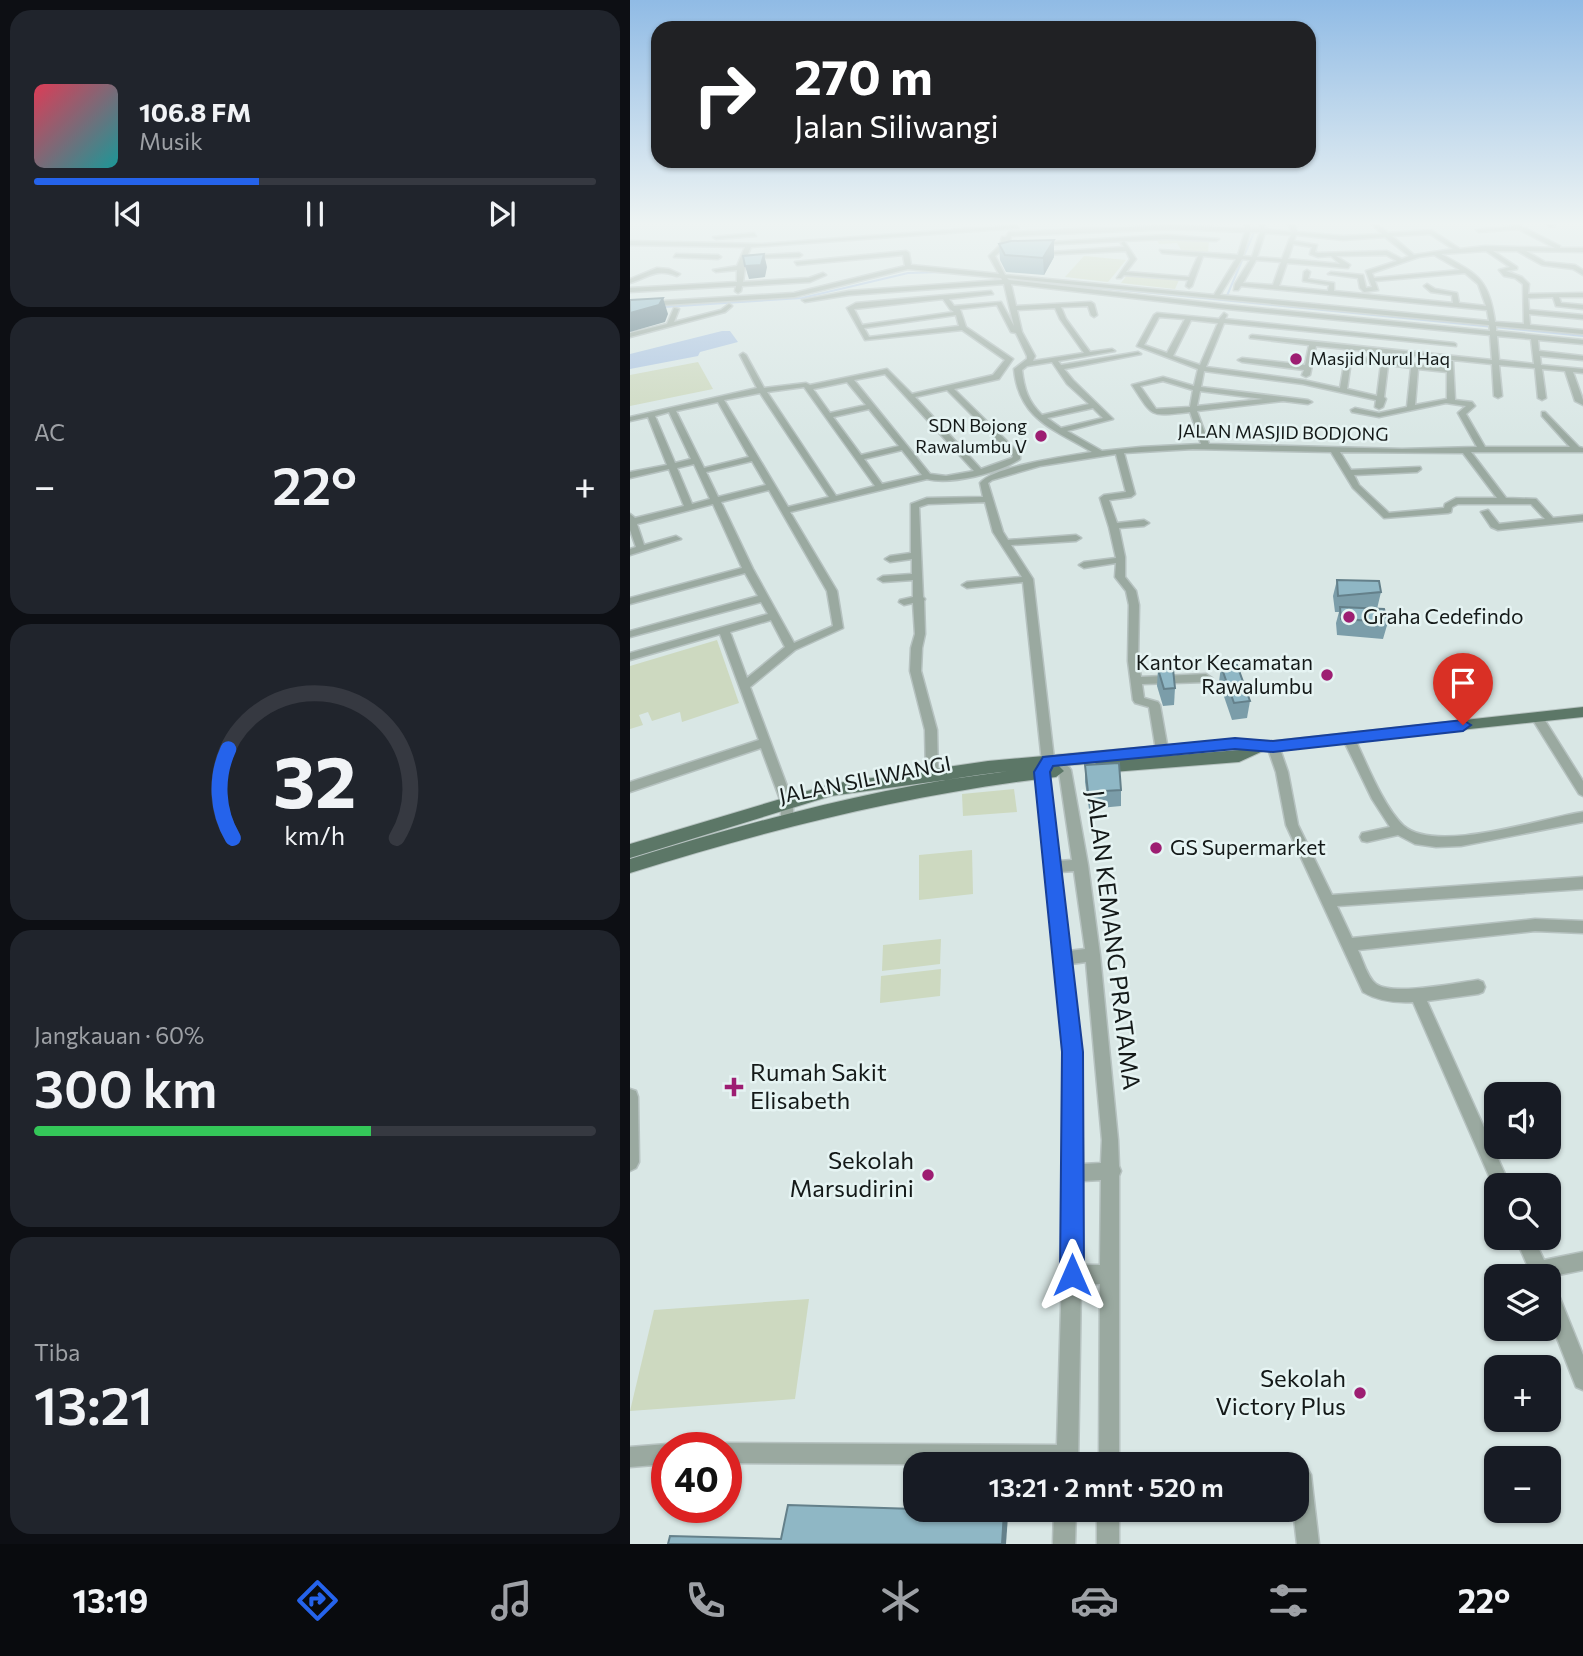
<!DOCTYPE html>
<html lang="id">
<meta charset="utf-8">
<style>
:root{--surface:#171b24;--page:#20242c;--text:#f1f3f6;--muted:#9ea1a6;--line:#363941;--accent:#2563eb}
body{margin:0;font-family:Commissioner,sans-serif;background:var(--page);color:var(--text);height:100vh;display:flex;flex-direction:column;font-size:26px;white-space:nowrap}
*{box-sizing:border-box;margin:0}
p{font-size:23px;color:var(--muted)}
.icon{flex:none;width:38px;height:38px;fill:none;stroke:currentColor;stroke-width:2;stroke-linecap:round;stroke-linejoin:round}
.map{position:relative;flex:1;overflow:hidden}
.side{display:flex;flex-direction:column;gap:10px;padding:10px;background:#0d0f14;width:630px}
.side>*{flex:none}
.hud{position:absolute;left:21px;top:21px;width:665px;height:147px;border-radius:21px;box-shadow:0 2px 5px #0004;background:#202124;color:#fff;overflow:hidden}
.controls{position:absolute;left:854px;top:1082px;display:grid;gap:14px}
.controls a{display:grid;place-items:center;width:77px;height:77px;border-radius:14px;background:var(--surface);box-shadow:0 2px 5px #0004;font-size:35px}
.speed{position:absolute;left:21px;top:1432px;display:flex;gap:14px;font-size:35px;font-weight:700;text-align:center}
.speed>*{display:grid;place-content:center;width:91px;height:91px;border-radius:50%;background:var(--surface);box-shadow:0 2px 5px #0004;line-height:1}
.speed .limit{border:10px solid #d22;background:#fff;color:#111}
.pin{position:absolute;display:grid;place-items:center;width:60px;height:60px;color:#fff;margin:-72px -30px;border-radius:50% 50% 50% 0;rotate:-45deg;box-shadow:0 0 7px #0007}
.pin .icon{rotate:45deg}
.me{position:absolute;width:77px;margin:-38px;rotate:0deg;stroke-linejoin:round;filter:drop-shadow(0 0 5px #0008)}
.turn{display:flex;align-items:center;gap:24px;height:147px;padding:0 28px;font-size:32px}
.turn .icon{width:91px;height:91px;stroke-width:2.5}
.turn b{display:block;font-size:49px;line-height:60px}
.big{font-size:52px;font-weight:600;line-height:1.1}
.side .tile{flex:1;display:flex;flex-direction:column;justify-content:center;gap:10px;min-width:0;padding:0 24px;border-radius:21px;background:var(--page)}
.side .dial{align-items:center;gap:0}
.dial svg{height:182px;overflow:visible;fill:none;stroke:var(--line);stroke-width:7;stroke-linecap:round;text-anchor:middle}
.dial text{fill:var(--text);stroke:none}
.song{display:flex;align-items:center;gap:21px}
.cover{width:84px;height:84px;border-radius:10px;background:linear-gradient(135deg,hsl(350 70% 55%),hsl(180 70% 35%))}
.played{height:7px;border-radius:4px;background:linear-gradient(90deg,var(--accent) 40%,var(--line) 40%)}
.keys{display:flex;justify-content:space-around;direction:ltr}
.heat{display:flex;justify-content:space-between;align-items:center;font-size:38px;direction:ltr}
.charge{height:10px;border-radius:5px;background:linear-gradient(90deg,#34c759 60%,var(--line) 0)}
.trip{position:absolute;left:273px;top:1452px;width:406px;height:70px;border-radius:21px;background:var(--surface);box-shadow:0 2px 5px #0004;font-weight:600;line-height:70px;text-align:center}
.menu{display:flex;height:112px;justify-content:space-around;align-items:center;background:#090b0e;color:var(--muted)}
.menu .icon{width:49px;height:49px}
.menu .current{color:var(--accent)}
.menu b{font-size:32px;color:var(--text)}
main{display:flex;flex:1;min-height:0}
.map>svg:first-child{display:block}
.green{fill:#cdd9c0}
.water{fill:#adc5e1}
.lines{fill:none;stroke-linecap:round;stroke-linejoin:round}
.stream{stroke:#adc5e1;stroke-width:2}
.minor-casing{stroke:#b6c2c0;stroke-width:3}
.major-casing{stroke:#b6c2c0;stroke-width:2}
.minor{fill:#9aa9a0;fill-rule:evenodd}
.major{fill:#5c7767;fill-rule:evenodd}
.wall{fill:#7b9da9}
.shaded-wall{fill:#64808a}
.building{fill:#8fb7c5;stroke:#64808a;stroke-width:2}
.route{fill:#2563eb;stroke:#184099;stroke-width:2}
.poi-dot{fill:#9d1e72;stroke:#e6f4f3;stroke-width:2.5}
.labels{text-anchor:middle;stroke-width:5;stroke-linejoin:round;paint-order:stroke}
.far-poi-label{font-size:18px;fill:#141918;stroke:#e6f4f3;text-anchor:start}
.far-street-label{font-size:18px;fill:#141918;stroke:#e6f4f3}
.poi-label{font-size:21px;fill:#141918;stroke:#e6f4f3;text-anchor:start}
.street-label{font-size:21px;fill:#141918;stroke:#e6f4f3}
.near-street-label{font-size:24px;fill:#141918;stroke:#e6f4f3}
.near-poi-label{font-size:24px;fill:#141918;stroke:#e6f4f3;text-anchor:end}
</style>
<main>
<section class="side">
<div class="tile">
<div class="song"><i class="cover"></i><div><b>106.8 FM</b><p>Musik</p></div></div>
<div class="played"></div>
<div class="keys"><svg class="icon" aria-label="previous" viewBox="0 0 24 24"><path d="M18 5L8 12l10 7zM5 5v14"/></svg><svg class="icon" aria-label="pause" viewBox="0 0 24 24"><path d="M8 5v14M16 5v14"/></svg><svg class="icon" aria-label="next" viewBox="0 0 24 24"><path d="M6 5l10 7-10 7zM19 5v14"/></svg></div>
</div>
<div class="tile"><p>AC</p>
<div class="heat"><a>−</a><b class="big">22°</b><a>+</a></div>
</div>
<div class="tile dial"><svg viewBox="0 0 100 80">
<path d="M14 69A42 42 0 1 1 86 69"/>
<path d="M14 69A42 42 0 0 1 12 30" stroke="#2563eb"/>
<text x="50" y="56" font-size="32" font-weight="700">32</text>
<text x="50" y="72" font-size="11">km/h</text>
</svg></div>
<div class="tile"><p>Jangkauan · 60%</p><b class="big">300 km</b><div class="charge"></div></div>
<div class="tile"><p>Tiba</p><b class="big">13:21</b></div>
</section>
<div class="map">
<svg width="953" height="1544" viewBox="0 0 953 1544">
<rect width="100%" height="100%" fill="#d9e7e5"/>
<g class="green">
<polygon points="526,238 579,239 578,253 552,251 547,243 529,244"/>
<polygon points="454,256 496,260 478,282 435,277"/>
<polygon points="497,275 549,280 545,289 491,283"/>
<polygon points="68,362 83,389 0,406 0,375"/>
<polygon points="87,640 109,703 52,722 50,712 22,721 18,712 9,715 13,725 0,729 0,666"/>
<polygon points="384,789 387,812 333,816 332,794"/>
<polygon points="342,850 343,894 289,900 289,855"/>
<polygon points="311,939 310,964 252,971 253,945"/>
<polygon points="311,969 310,996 250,1003 251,976"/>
<polygon points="179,1299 165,1399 0,1411 24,1310"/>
</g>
<polygon class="water" points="92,331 100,331 108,342 70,352 68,356 0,369 0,354"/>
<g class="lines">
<g class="stream">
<polyline points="596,298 625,230 622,222"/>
<polyline points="34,307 172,298 278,273 313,272 953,336"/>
</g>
<defs>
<g id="minor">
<path d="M615,222H619L620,228L630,229L629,223L634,222L635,229L661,232L658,222H664L667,232L713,236L752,234L739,222H745L758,233L801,230L830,249L855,246L925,248L888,229L849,232L846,230L883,226L885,223L930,246V248H953V252L896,251L915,262L945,265L953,270V275L943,269L912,265L887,251H863L887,267V269L876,271L892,277L899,284L898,294L953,293V297H929L931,303L953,305V309L926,306L923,297L898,298L899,310L953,315V319L899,314L900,325L953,330V334L866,326V331L953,340V344L908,340L909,351L953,356V360L910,356L911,365L953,369V373L943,372L953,400V405L945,401L935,371L912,369L916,398L912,400L908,398L905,368L869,365L872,396L868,398L864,396L862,364L686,346L680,375L676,377L672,375L674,370L612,362L608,360L612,358L675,365L679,345L620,338V336L622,335L862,360L860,335L597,309L381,284L386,306L461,302L464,304L467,315L464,317L461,315L458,306L431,307L436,319L460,352L482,349L485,351L428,361L431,365L508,352L511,354L434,369L443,380L483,419L437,431L472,451L511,447L571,444L560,412C520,416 524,419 502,385L533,377L564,386L568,369L507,346L524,315L527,313L589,319L594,313L597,315L595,319L824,343L826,344V346L594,323L576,367L673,380L710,388L716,353L719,351L722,353V356L817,368V361H823L825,400L842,402L845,406L836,414L855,447H940L912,416V412H915L949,447L953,448V452H841L876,498L906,499L923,518L953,515V521L868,530L861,527L851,512L858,510L869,524L915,519L901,504H828L822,507L821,512L818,513L754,518L723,488L701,452L563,449L494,453L505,494L501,497L479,500L487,523L514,520L519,523L514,526L489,528L495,557V577L506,591L509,605L508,661L511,677L576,674L582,678L576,682L512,684L514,698L528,702L530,705L538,750L532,754L526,750L519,707L505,703L503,700L498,661L499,605L496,591L485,577L486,563L454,568L449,565L454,562L486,558L479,527L470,498L474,495L496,492L486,454L410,466L362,480L358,483L373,532L378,540L446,535L451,538L446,541L381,545L403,579L424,759L439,767L441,770L458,865L470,955L488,1140L489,1166L491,1171L489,1176V1465H469L470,1284H451L448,1465L96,1463V1447H88L96,1443L427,1445L435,1173V1052L406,772L412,762L393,582L337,588L332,585L337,582L392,577L363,532L355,502L298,504L289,507L293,597L295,599L294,601L295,634L292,648L291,671L307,730L308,774L302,778L296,774L295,730L280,671L281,648L285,634L283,603L274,605L269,602L270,600L283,597V580L253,582L248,579L253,576L282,574V559L260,562L255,559L260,556L281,553V504L297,498L353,497L350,483C364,466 438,456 462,452C424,429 389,420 384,369L397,359V356L386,333L381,332L367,305L330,309L336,327L383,359L369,379L324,389L390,454V459C370,473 321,485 297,479L160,512L207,591L213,628L165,650L120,687L163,802V818L162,821H152L151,818V802L131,748L0,792V782L129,740L90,634L0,660V653L138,614L131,602L0,637V631L128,596L115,573L0,604V598L112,568L83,504L7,524L14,545L46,536L51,539L0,555V549L6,547L0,530V514L5,518L54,506L39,469L0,478V472L37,465L18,417L0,421V417L127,388L110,355L113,353L116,355L134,388L176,383L180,385L257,369L282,394L363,375L375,360L332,330L235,340L217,308L226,303L361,291L363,294L319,299L324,306L371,302L384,326L374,284L219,295L175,302L172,300L219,291L372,280L371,278L278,269L164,297L0,307V303L164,293L275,266L273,255L167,265L165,262L276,251L279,253L281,265L369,274L359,256L370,245L372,237H376L379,232L543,225L614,228ZM543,229L615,232L608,255L530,250L532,253L568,256L559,277L496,272L506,259L494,241L491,243L494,247L406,253L409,255L496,251L500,259L487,278H491L494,275L558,280L556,286L559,288L562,286L573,256L606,259L584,295L375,275L365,256L375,247L377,252L386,254V252L382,250L380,242L381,236ZM620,232H630L622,257L613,256ZM635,233L661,235L652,259L627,257ZM800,234L823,249L784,255L762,236ZM666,235L713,240L755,237L779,256L772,259L757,251L688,253L685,252L687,245L664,241ZM663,244L682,247L680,254L688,257L701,256L710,264L658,259ZM856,251L880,267L869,270L874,276L885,278L893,284L894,324L865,322C859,278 847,274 811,254ZM756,255L767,261L736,271L742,287L736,288L733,275L701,272L698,274L728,278L730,288L734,292L748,290L745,281L835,273L848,284L856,306L829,303L827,293L805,289L797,284L794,286L801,292L822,295L823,303L704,291V283L678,279L680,272L677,270L674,272L673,281L699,285L698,291L649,286L657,263L718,268L720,265L706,256ZM804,255L830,270L744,278L742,273L789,257ZM612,259L620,260L605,284L604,290H608L611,286L857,310L859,321L590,295ZM626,260L651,262L643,285L613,283ZM377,278L859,325L860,331L597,305L379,280ZM313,299L320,309L324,312L232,325L224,309ZM425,308L430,319L454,353L403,361L405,356L392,332L387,310ZM326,315L329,326L239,337L234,328ZM529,317L555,319L537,353L514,345ZM561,320L588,323L570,365L543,356ZM867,336L901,339L904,364L869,360ZM721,361L751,364L747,396L717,389ZM422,362L437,384L459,404L412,415C398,402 394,388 392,370L397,366ZM758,365L781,368L777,407L749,413L725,408L721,410L722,412L749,417L816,403L836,406L828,413L847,447L772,449L579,444L567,411L653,401L678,404L682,402L678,400L571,387L574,371L673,384L746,400L745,407L749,409L753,407L756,399L754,397ZM788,369L817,372V399L785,405ZM255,374L344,471L316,476L300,474L224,380ZM533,381L563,390L560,407L526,409L510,386ZM217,382L236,405L200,413L183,389ZM174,387L245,486L206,496L137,392ZM317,390L383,456L382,458L351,469L285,397ZM570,391L633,399L567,406ZM130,393L199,497L158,507L94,400ZM88,402L119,457L74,468L46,411ZM463,408L473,418L431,428L417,418ZM239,409L269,446L231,455L203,417ZM39,412L61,459L45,463L25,416ZM272,450L292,475L252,484L234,459ZM710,452L833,453L867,498H826L815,504L814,508L759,513L729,485L724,475L787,472L791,469L790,467L721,470ZM122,461L136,485L88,497L76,472ZM64,464L80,499L62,504L47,468ZM139,490L197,591L203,626L164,643L123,569L91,502ZM141,620L155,647L117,678L100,632ZM421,768L429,772L442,860L429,861L418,772ZM444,871L455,949L439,951L430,872ZM456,962L472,1140L471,1163L453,1164L451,1052L441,964ZM471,1180L470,1265H451L453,1181Z"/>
<polygon points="915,222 921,222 925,226 920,227"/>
<polygon points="387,225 389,228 121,247 117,256 169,253 172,255 169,257 116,258 113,282 179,278 193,273 196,275 180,282 112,286 111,291 108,293 105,291 106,286 0,292 0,288 107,282 107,270 86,272 83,270 107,266 115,247 0,245 0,241 131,244"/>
<polygon points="124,233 126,236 86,239 83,237"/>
<polygon points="536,235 589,239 586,241 536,239 408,245 405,243"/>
<polygon points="46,254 88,255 91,257 88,259 44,257"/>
<path d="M27,268L39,269L50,274L47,276C25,268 20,277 0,283V279Z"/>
<polygon points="99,304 102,306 95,312 0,337 0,333 37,324 44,308 49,309 44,322 91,310"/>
<polygon points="907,713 911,714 953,781 953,796 949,794 901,717"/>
<path d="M718,733L724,737C736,762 754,808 774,826C807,854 912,818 953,812V822L831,846L806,847L785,844L768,835L737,842L732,841L730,837L732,833L760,827L742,799L712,737Z"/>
<path d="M643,742L649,746L658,772L668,825L702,895L953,877V889L707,906L722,938L905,919L953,921V933L905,931L728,950C733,960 737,977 746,984C762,996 827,983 848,980L853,982L855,987L853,992L848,994L797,1001L880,1185H866V1192L783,1002C764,1003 748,1001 733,992L656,825L646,772L637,746Z"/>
<polygon points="0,1089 6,1091 8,1097 9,1162 6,1168 0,1171"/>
<polygon points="885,1237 903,1237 914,1260 953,1252 953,1270 919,1277 902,1276"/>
<polygon points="919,1286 926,1288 953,1355 953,1390 946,1387 919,1318"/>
<polygon points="37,1444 45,1447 37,1447 37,1464 0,1467 0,1447"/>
<polygon points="670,1464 677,1468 681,1475 689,1544 667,1544 663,1510 667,1510 667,1466"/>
<polygon points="424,1510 446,1510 445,1544 423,1544"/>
<rect x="467" y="1510" width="22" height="34"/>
</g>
<path id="major" d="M953,707V717L633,751L609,762L470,773L462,767L466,763L429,766L434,771L426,777C280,794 140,829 0,873V859C124,821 250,786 379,771L201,796L0,858V844L201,784L358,761L605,739L643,741ZM605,749L609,750L523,757Z"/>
</defs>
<use href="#minor" class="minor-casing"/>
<use href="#major" class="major-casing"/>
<use href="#minor" class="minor"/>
<use href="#major" class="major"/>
</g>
<g class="wall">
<polygon points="369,244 424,257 414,275 376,272 370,260"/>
<polygon points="707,580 751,592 747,609 758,622 753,639 707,635 706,623 709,612 705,612 703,596"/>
<polygon points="591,666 620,701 617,718 602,720 589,682"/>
<polygon points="528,669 545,688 544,705 533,706 527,686"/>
<polygon points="455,765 491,790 491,806 459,809 455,782"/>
</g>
<g class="shaded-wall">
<polygon points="424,240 424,257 414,275 413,258"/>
<polygon points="134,254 137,267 135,277 119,279 115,266"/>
<polygon points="33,298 38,314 35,322 0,332 0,313"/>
<polygon points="374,1512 378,1516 376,1544 372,1544"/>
</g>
<g class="building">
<polygon points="424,240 413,258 375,255 369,244 381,241"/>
<polygon points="134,254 131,265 115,266 113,256"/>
<polygon points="33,298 29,305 0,313 0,300"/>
<polygon points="707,580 749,581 751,592 708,596"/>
<polygon points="710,607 754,609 758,622 711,619"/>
<polygon points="607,665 620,701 604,703 591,666"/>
<polygon points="528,669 543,669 545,688 534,689"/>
<polygon points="489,763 491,790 458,792 455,765"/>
<polygon points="158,1505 285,1509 285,1510 374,1512 372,1544 38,1544 40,1536 151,1539"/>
</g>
<linearGradient id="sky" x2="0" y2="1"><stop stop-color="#90bbe5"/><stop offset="0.51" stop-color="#eef4f3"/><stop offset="1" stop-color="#eef4f3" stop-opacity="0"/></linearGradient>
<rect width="953" height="438" fill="url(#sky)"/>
<polygon class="route" points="833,720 841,725 833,731 643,752 605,749 423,766 420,772 453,1052 454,1275 450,1283 442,1287 433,1283 430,1275 432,1052 404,772 413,757 605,738 643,741"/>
<g class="poi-dot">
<circle cx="666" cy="359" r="7"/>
<circle cx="411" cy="436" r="7"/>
<circle cx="719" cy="617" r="7"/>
<circle cx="697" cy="675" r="7"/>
<circle cx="526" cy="848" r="7"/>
<path d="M100.5 1076.5h7v7h7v7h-7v7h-7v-7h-7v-7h7z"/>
<circle cx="298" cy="1175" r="7"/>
<circle cx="730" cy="1393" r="7"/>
</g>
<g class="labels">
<g class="far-poi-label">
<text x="680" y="365">Masjid Nurul Haq</text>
<text x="397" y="432" text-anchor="end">SDN Bojong<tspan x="397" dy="21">Rawalumbu V</tspan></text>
</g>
<g class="far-street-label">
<text transform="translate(653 433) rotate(1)" y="6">JALAN MASJID BODJONG</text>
</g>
<g class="poi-label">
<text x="733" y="624">Graha Cedefindo</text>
<text x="683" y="670" text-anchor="end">Kantor Kecamatan<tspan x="683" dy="24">Rawalumbu</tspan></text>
<text x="540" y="855">GS Supermarket</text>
</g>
<g class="street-label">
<text transform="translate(235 780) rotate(-11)" y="7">JALAN SILIWANGI</text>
</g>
<g class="near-street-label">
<text transform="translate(483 940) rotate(83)" y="8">JALAN KEMANG PRATAMA</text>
</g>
<g class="near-poi-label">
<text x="120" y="1081" text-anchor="start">Rumah Sakit<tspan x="120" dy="28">Elisabeth</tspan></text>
<text x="284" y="1169">Sekolah<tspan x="284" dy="28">Marsudirini</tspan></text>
<text x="716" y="1387">Sekolah<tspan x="716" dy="28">Victory Plus</tspan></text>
</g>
</g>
</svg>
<div class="controls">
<a><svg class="icon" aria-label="sound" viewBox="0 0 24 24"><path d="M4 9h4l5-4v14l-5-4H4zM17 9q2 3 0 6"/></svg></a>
<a><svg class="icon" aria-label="search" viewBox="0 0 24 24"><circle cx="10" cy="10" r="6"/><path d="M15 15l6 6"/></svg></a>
<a><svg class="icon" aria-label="layers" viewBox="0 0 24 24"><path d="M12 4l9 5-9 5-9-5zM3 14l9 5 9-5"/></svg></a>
<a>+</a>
<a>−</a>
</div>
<div class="speed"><div class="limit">40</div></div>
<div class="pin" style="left:833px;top:725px;background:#d93025"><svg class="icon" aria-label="arrive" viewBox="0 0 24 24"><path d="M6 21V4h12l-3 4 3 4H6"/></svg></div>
<svg class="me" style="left:442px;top:1275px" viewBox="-20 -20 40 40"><path d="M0-17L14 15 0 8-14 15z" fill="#2563eb" stroke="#fff" stroke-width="4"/></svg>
<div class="trip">13:21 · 2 mnt · 520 m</div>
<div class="hud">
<div class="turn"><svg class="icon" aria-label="right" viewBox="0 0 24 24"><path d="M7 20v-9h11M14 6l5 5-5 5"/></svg><div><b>270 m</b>Jalan Siliwangi</div></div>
</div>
</div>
</main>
<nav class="menu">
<b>13:19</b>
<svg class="icon current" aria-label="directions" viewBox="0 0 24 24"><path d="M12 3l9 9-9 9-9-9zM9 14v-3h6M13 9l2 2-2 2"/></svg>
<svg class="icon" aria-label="music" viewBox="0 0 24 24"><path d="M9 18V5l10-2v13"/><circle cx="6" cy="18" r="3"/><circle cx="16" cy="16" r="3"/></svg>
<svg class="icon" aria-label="phone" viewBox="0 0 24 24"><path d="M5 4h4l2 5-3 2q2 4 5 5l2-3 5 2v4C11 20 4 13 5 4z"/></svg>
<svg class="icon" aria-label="climate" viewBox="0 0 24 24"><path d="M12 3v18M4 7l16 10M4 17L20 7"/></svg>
<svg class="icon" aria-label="car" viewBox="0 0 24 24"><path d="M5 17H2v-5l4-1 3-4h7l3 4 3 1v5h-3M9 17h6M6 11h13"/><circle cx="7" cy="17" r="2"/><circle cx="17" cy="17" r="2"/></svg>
<svg class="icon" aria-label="filters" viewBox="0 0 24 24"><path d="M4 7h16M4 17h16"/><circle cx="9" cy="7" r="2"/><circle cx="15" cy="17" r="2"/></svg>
<b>22°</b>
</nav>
